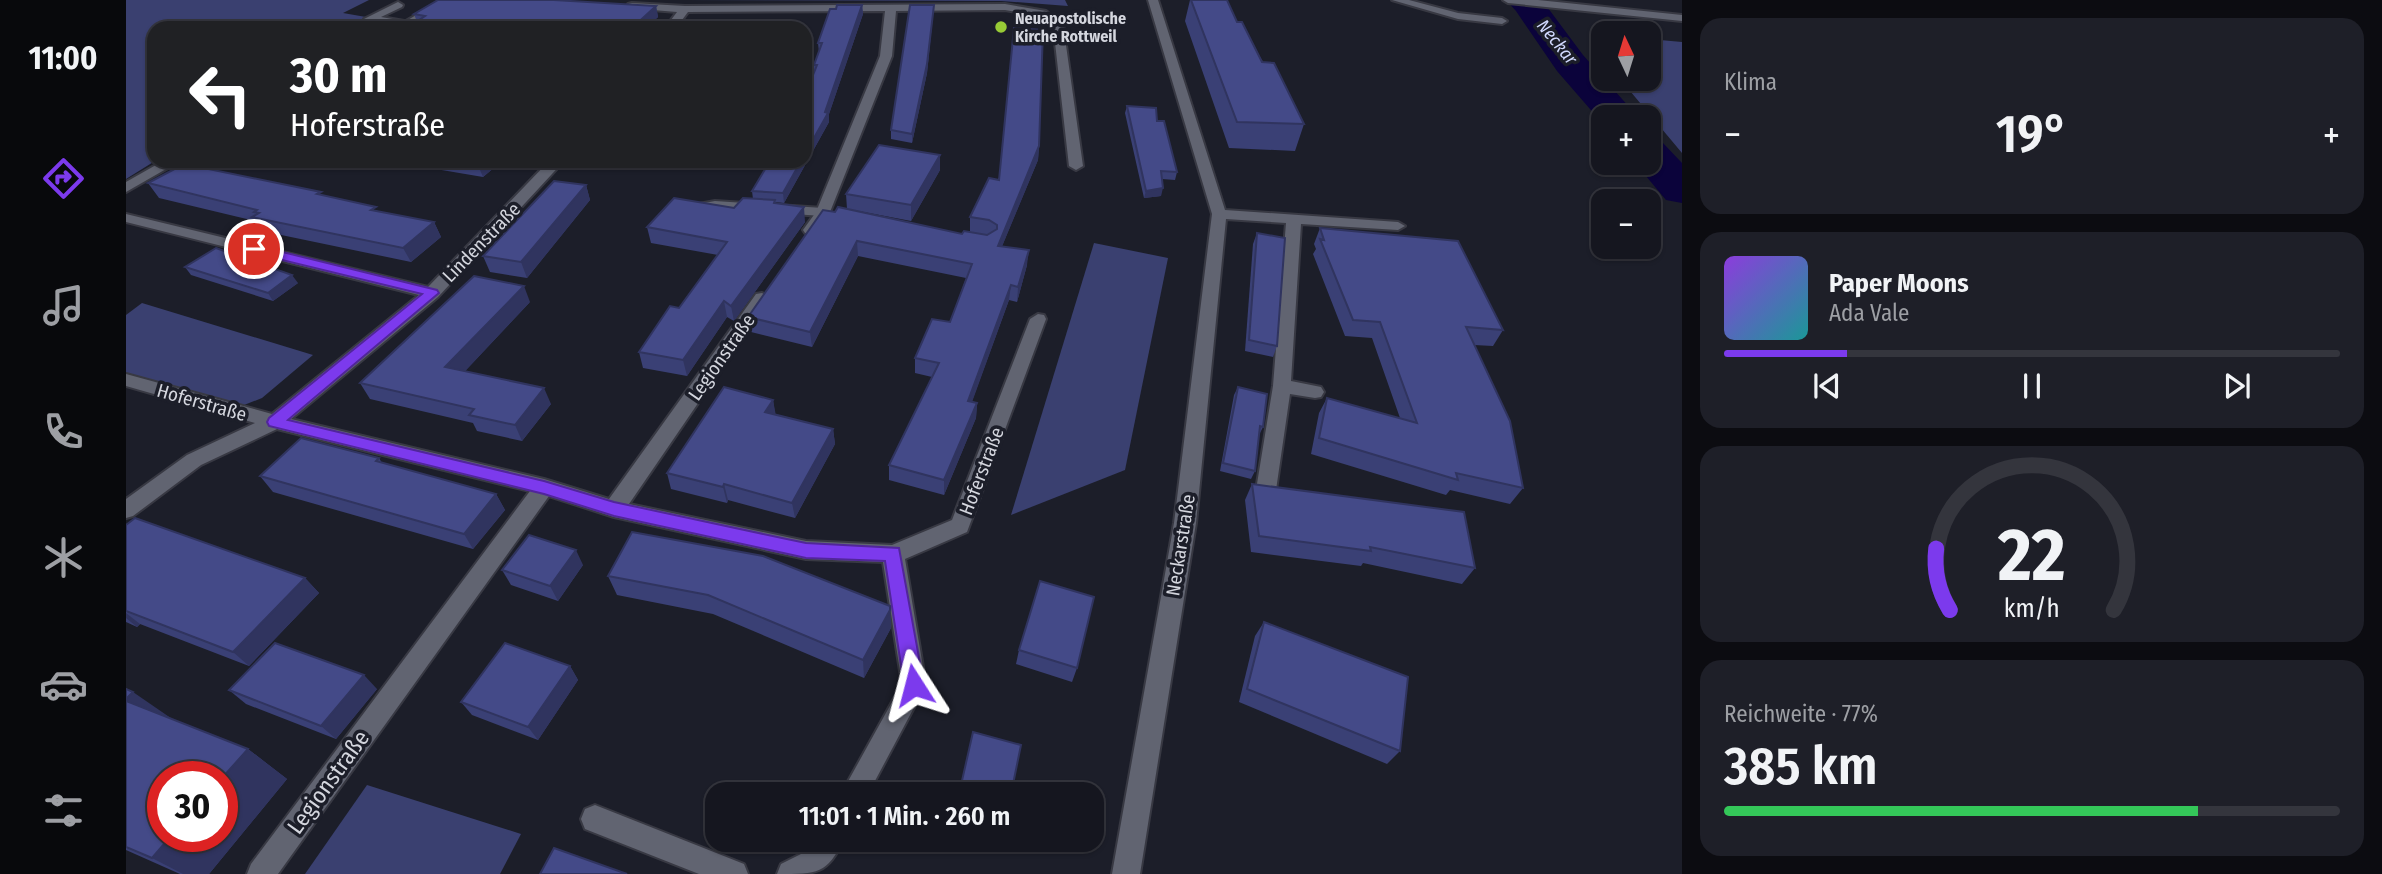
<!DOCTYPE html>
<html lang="de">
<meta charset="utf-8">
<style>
:root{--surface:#15161f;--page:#1e1f28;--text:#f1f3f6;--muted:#9d9fa4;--line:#34353d;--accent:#7c3aed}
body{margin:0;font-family:"Fira Sans Condensed",sans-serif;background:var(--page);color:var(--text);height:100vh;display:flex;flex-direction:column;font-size:26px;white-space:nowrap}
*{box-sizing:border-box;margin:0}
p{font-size:23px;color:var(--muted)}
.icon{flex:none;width:38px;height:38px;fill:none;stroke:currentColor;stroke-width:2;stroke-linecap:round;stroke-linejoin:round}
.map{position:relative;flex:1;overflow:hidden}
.panel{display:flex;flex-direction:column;gap:18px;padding:18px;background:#0c0c11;width:700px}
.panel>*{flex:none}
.top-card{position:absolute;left:21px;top:21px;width:665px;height:147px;border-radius:21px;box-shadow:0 2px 5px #0004,0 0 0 2px var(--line);background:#202124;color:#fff;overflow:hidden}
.needle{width:46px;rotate:356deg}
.fabs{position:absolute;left:1465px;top:21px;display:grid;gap:14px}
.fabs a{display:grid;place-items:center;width:70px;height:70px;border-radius:14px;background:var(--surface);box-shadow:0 2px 5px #0004,0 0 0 2px var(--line);font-size:35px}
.speed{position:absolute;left:21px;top:761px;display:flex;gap:14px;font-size:35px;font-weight:700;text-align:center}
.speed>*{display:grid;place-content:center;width:91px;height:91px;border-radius:50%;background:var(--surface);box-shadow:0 2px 5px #0004,0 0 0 2px var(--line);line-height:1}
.speed .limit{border:10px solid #d22;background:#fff;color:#111}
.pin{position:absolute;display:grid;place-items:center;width:60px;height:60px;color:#fff;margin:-30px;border:4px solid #fff;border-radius:50%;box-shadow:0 2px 7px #0007}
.me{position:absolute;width:77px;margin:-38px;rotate:351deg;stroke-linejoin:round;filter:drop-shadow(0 0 5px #0008)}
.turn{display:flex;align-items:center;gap:24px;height:147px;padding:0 28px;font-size:32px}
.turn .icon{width:91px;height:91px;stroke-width:2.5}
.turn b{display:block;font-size:49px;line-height:60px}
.big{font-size:52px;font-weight:600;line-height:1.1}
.panel .widget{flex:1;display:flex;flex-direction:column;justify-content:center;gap:10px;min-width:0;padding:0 24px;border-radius:21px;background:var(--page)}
.panel .dial{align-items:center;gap:0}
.dial svg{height:182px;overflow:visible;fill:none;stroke:var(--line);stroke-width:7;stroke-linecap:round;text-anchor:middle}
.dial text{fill:var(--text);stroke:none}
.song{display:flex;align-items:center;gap:21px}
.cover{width:84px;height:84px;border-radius:10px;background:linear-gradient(135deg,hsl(270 70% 55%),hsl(180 70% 35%))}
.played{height:7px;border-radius:4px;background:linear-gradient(90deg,var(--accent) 20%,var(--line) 20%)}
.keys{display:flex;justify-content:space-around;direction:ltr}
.heat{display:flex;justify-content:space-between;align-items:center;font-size:38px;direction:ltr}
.charge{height:10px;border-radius:5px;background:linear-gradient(90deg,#34c759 77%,var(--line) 0)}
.trip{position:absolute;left:579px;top:782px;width:399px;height:70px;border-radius:21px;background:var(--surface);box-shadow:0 2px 5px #0004,0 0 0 2px var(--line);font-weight:600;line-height:70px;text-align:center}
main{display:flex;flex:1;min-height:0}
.dock{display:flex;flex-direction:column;width:126px;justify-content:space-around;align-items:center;background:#08090c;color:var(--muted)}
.dock .icon{width:49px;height:49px}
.dock .current{color:var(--accent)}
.dock b{font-size:32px;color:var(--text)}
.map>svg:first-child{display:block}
.green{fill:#3a4070}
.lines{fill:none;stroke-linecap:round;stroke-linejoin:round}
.river{fill:#0b033b;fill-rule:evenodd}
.service-casing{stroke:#383943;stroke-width:4}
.minor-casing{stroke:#383943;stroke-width:4}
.service{fill:#616471;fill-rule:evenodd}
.minor{fill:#616471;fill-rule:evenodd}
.wall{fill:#3a4075}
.shaded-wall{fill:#30345f}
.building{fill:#444a88;stroke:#30345f;stroke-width:2}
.route{fill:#7c3aed;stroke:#51269a;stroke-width:2}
.poi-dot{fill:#98cb36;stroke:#1c1e29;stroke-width:2.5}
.labels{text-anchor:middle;stroke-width:7;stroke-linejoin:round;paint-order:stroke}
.far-poi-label{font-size:16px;font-weight:bold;fill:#d4d6de;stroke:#1c1e29;text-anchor:start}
.far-water-label{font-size:18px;font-style:italic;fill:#d2daff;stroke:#1c1e29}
.street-label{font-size:19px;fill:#d4d6de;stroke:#1c1e29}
.near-street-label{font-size:23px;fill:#d4d6de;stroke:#1c1e29}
</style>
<main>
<nav class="dock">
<b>11:00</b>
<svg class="icon current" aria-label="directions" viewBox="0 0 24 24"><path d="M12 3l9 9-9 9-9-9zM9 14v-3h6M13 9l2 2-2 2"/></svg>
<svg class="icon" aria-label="music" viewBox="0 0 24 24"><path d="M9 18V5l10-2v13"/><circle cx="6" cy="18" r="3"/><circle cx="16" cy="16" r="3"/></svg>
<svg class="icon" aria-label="phone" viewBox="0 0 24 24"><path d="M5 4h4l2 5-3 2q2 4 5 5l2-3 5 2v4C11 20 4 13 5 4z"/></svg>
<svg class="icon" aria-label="climate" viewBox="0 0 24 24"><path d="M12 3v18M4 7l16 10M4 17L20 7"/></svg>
<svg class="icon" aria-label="car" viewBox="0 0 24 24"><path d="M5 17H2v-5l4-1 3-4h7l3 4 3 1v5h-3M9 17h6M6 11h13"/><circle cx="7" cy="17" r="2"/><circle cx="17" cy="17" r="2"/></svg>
<svg class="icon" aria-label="filters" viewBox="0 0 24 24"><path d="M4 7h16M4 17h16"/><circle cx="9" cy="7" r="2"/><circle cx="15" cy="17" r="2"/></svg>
</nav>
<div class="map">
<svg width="1556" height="874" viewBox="0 0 1556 874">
<rect width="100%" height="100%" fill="#1c1e29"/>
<g class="green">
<polygon points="0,0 243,0 217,13 263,21 251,28 28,28 29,161 0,179"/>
<polygon points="557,0 939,0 942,6 875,1"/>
<polygon points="1523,39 1556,42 1556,153 1494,79 1522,79"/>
<polygon points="968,243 1042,258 999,470 885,515"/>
<polygon points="16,303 187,355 136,398 113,407 0,377 0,315"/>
<polygon points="241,785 395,834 374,874 179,874"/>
</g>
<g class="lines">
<g class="river">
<polygon points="1380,0 1416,0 1457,55 1512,117 1477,117 1477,124 1431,71 1390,11"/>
<polygon points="1522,139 1537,143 1556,163 1556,203 1540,200 1509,163 1522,163"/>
</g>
<defs>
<g id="service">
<polygon points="1266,0 1283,0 1332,13 1376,18 1381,21 1376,24 1332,19"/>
<polygon points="272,2 277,5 276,7 255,17 284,22 284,26 243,22 238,19"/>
<polygon points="589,201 697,208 704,212 697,216 589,209 567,213 560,209 562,206"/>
</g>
<g id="minor">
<polygon points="316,0 329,0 281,28 268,28"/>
<polygon points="1022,0 1032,0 1099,210 1272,222 1279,226 1272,230 1175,224 1165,381 1195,387 1198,392 1195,397 1189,398 1164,394 1150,490 1147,496 1140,498 1133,496 1130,490 1147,386 1160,223 1100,219 1070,523 1014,874 986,874 1048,523 1086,214"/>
<polygon points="1377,0 1412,0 1556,15 1556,21 1382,3"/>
<polygon points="506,3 559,6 879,4 920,11 937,24 957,166 950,170 943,166 927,25 913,16 879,10 770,11 766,56 704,212 689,233 679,233 677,230 690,212 754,56 759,11 562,12 550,28 539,28 551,12 502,8 502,4"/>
<polygon points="37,161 54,161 0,192 0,182"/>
<polygon points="423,161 438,161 312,297 165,419 418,479 483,499 630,294 636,293 644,298 503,504 680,541 766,545 826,520 904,319 912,314 918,315 920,319 841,532 779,559 800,685 742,794 715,794 776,684 757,562 680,559 488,517 423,496 152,874 121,874 125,864 404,491 151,429 75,465 7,516 0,518 0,499 61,455 129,423 0,386 0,374 146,414 293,295 0,222 0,214 302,287"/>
<polygon points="469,805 618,864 622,874 573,874 459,829 455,819 459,809"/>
<path d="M689,840H718C700,874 693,874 651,874L655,864L683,850Z"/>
</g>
</defs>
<use href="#service" class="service-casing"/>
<use href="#minor" class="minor-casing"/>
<use href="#service" class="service"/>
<use href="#minor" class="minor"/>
</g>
<g class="wall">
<polygon points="1064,0 1101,0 1111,22 1178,124 1169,151 1103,148 1059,21"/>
<polygon points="736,5 737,14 703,114 703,122 658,203 649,202 650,203 679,222 608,321 601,317 561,376 517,368 513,352 553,308 592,255 525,243 521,227 608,208 627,199 626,191 679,161 688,72 688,65 693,52 692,43"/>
<polygon points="530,6 532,17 520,28 281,28 291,22 288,14"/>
<polygon points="807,13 801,73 786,143 765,139 765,130"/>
<polygon points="1001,106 1031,121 1051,172 1049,180 1036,179 1035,196 1018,198 999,113"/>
<polygon points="913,146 912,160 876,246 901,265 891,302 883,300 846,401 851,403 850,418 818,495 763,480 763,465 806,377 789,373 789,358 824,322 840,278 732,256 686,347 625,332 622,317 709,212 721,209 720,194 814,155 814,170 785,221 722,209 836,234 844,231 844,217 873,180"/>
<polygon points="275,161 376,161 357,177 286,165 285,162"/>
<polygon points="462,161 501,161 495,168 464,165"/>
<polygon points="22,183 197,196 252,211 308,222 315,237 285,262 136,231 129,221 33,198"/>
<polygon points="460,185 464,200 401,278 364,272 357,256"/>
<polygon points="1194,228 1377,330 1367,346 1348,345 1397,488 1384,504 1324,490 1320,495 1185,454 1193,413 1201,398 1274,418 1246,338 1219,336 1187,254 1190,249 1188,244"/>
<polygon points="1131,233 1151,346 1147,357 1119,351 1127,244"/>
<polygon points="59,267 172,283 147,301 65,275"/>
<polygon points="404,302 339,371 425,404 396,441 351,431 347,423 244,399 234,383"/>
<polygon points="1112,387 1137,427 1133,435 1129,471 1125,479 1094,471 1108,395"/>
<polygon points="647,400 649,414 707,429 709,444 669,518 602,500 601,503 545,489 541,473"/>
<polygon points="253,458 256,463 370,494 379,510 347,549 147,492 134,476"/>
<polygon points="1126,484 1349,568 1336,584 1237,563 1235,566 1125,552 1119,500"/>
<polygon points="0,525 179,578 193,593 123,666 14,624 11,627 0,622"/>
<polygon points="457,565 432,601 385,585 376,570"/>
<polygon points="482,576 764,610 765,628 738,678 587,614 491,595"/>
<polygon points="1138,622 1274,751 1261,764 1113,702 1129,636"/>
<polygon points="893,650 951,668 946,682 890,664"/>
<polygon points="444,666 452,680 412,740 346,715 335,702"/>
<polygon points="0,689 47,720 122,749 161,779 83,874 54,874 0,850"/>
<polygon points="251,689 210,739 120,704 103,690"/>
</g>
<g class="shaded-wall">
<polygon points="736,5 737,14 703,114 703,122 658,203 657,193 675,161 679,161 679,154"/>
<polygon points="808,5 801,73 786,143 786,134"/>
<polygon points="530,6 532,17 520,28 506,28"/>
<polygon points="913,146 912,160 870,261 872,246"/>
<polygon points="814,155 814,170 785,221 785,205"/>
<polygon points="356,161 376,161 357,177 352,165"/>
<polygon points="493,161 501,161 495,168"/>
<polygon points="460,185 464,200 401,278 395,262"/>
<polygon points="1037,188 1035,196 1018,198 1020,191"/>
<polygon points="678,207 679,222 608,321 605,306"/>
<polygon points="308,222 315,237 285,262 277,248"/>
<polygon points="731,241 732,256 686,347 684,332"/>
<polygon points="903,250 901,265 891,302 892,287"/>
<polygon points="166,275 172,283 147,301 142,293"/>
<polygon points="885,285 883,300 841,416 842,401"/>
<polygon points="398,286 404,302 328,383 319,367"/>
<polygon points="598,301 601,317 561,376 557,360"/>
<polygon points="418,388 425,404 396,441 389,425"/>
<polygon points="647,400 650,416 639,412"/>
<polygon points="851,403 850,418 818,495 818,480"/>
<polygon points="707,429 709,444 669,518 666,503"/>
<polygon points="598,484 602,500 601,503 597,487"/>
<polygon points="370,494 379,510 347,549 338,534"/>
<polygon points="450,550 457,565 432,601 424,586"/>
<polygon points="179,578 193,593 123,666 107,652"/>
<polygon points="764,610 765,628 738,678 737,660"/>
<polygon points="0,613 14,624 11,627 0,618"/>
<polygon points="444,666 452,680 412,740 402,727"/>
<polygon points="238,675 251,689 210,739 195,726"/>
<polygon points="7,692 52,723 0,702 0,699"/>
<polygon points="122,749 161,779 83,874 57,874 26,858 45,836 96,836 96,778"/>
</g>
<g class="building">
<polygon points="312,0 428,0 530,6 506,28 281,28 299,16 288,14"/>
<polygon points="1065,0 1101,0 1111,22 1116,22 1136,62 1148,63 1178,124 1111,122"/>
<polygon points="711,5 736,5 699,112 702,113 679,154 679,95 691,65 688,65 696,43 692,43 704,9 710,9"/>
<polygon points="784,5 808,5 801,64 786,134 765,130"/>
<polygon points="888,28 917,30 913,146 872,246 903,250 892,287 885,285 842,401 851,403 818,480 763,465 813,363 789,358 806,319 824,322 846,264 731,241 684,332 622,317 697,210 709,212 712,207 836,234 838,231 861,235 871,229 871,225 863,220 844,217 863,178 873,180"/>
<polygon points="1001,106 1030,108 1031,121 1038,121 1051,172 1035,171 1037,188 1020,191"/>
<polygon points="753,145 814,155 785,205 720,194"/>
<polygon points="330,161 356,161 352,165"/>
<polygon points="644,161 675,161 657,193 626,191"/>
<polygon points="58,164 195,192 191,194 250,207 245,210 308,222 277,248 126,217 133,213 128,212 131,210 22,183"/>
<polygon points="428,181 460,185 395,262 357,256"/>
<polygon points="548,198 608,208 617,198 649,200 648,203 678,207 605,306 598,301 557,360 513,352 544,306 553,308 601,242 521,227"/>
<polygon points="1194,228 1332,241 1377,330 1340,327 1384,421 1397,488 1330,473 1332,480 1193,438 1201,398 1291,423 1254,322 1227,320 1194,239 1198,240"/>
<polygon points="1131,233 1159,238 1151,346 1123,340"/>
<polygon points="90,248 166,275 142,293 59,267"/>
<polygon points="348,276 398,286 319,367 418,388 389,425 343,415 348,409 234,383"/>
<polygon points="598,387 647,400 639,412 707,429 666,503 598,484 597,487 541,473"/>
<polygon points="1112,387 1141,394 1137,427 1134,426 1129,471 1097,463"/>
<polygon points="175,438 253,458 250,461 370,494 338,534 134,476"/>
<polygon points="1126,484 1338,512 1349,568 1244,547 1245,551 1133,536"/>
<polygon points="9,518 179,578 107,652 0,611 0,525"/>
<polygon points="506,532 637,556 764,606 764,610 737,660 582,595 482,576"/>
<polygon points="403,535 450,550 424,586 376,570"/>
<polygon points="914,581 968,597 951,668 893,650"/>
<polygon points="1138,622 1282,677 1274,751 1121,689"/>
<polygon points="149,643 238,675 195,726 103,690"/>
<polygon points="379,643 444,666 402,727 335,702"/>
<polygon points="0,689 7,692 0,699"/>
<polygon points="0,701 122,749 96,778 96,777 37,777 37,836 45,836 26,858 0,847"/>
<polygon points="847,732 895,745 885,794 833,794"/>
<polygon points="428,848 501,874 414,874"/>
</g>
<polygon class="route" points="128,245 311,290 313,293 162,420 418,481 488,502 656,538 680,543 773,548 798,685 795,692 788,695 781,692 778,685 759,561 680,558 488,516 418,494 143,426 141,422 143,418 296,294 123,252 121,249"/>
<circle class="poi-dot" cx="875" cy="27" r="7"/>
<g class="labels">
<g class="far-poi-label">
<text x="889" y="24">Neuapostolische<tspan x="889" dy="18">Kirche Rottweil</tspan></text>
</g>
<g class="far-water-label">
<text transform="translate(1431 42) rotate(51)" y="6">Neckar</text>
</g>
<g class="street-label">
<text transform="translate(355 242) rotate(-46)" y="7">Lindenstraße</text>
<text transform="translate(595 357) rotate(-55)" y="7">Legionstraße</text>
<text transform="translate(76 402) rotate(16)" y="7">Hoferstraße</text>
<text transform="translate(855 471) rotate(-69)" y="7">Hoferstraße</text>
<text transform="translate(1054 545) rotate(-81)" y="7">Neckarstraße</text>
</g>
<g class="near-street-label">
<text transform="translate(202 782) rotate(-54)" y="8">Legionstraße</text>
</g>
</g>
</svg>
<div class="fabs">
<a><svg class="needle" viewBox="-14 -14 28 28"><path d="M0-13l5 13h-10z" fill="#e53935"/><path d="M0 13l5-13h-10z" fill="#9d9fa4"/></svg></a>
<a>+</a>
<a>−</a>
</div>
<div class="speed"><div class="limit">30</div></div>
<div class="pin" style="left:128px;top:249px;background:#d93025"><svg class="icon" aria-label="arrive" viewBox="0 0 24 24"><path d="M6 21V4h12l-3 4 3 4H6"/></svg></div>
<svg class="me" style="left:788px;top:685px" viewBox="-20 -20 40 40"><path d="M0-17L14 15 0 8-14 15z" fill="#7c3aed" stroke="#fff" stroke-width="4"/></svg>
<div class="trip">11:01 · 1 Min. · 260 m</div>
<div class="top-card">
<div class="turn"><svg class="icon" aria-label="left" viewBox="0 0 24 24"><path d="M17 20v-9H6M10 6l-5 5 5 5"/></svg><div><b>30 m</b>Hoferstraße</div></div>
</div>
</div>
<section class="panel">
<div class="widget"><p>Klima</p>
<div class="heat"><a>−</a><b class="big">19°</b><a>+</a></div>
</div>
<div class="widget">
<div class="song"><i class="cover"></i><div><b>Paper Moons</b><p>Ada Vale</p></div></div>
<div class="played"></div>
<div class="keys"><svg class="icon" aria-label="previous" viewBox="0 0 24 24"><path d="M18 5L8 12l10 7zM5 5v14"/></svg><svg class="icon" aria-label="pause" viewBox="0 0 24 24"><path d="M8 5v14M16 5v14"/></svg><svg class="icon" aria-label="next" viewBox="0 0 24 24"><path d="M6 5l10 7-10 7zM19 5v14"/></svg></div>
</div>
<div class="widget dial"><svg viewBox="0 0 100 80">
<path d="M14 69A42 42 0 1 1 86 69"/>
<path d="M14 69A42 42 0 0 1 8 42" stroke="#7c3aed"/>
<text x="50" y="56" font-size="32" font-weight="700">22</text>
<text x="50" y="72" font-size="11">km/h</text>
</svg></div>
<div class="widget"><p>Reichweite · 77%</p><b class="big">385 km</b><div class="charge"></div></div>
</section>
</main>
